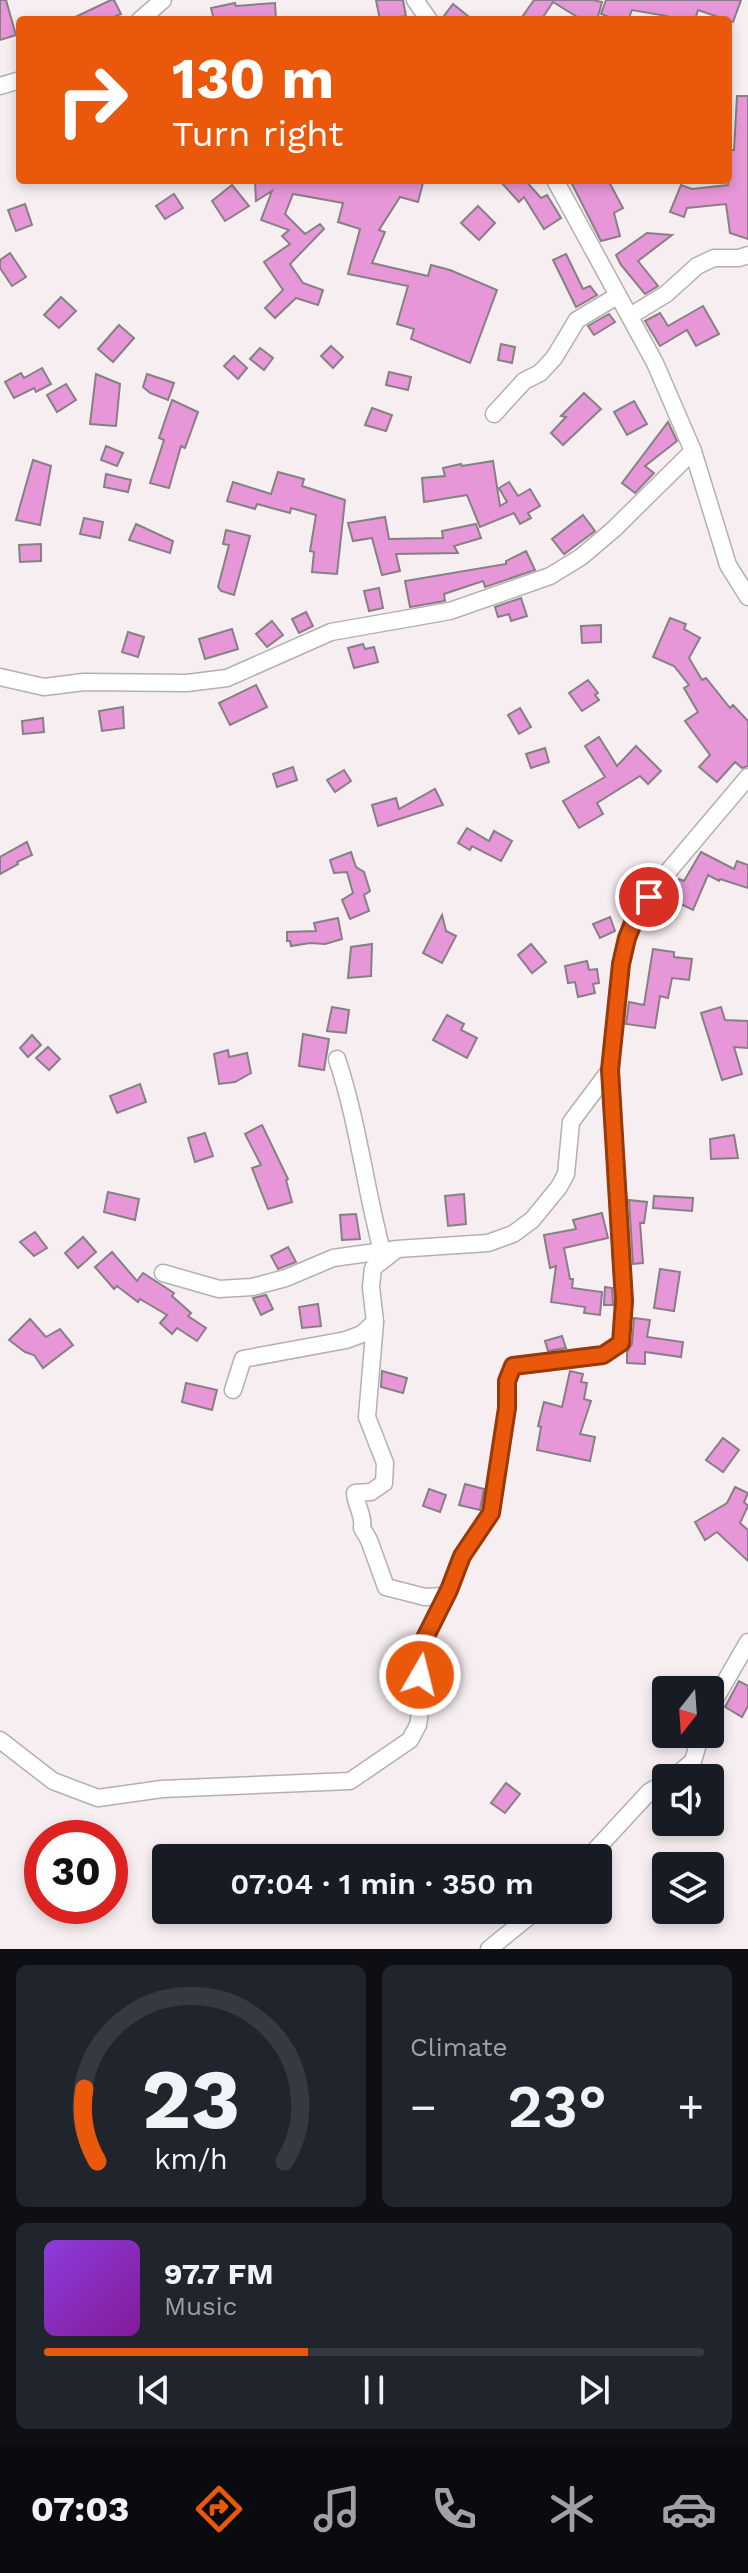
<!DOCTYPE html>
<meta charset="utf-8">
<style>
:root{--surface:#171b24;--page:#20242c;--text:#f1f3f6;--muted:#9ea1a6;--line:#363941;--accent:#ea580c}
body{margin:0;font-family:"Work Sans",sans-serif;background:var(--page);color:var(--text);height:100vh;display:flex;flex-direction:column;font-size:30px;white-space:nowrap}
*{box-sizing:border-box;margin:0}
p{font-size:26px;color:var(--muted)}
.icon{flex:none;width:44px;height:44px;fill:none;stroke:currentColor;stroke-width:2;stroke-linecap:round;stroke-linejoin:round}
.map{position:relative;height:1949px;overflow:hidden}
.sheet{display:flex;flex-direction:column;gap:16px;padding:16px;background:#0d0f14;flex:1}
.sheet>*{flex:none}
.banner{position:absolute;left:16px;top:16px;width:716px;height:168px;border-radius:8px;box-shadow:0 4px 12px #0003;background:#ea580c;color:#fff;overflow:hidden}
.needle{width:52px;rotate:197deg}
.tools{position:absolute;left:652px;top:1676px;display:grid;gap:16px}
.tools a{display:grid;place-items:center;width:72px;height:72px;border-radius:8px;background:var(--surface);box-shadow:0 4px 12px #0003;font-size:40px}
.speed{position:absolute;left:24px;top:1820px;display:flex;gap:16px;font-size:40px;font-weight:700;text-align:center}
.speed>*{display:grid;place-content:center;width:104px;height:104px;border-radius:50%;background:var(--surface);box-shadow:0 4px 12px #0003;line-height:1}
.speed .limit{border:12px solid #d22;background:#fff;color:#111}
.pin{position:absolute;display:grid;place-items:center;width:68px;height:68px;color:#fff;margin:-34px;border:4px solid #fff;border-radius:50%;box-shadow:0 2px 8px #0007}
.me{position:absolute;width:88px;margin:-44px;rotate:8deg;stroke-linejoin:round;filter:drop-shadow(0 0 6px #0008)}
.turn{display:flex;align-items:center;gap:28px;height:168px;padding:0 24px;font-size:36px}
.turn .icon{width:104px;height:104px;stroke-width:2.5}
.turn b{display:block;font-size:56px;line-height:68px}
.big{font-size:60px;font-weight:600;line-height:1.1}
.sheet .tile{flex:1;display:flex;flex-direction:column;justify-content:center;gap:12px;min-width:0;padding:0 28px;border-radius:12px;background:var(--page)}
.sheet .dial{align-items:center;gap:0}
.dial svg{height:208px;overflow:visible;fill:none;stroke:var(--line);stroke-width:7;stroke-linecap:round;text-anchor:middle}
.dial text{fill:var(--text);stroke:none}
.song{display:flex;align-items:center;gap:24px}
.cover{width:96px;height:96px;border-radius:12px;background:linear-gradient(135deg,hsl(270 70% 55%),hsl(290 70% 35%))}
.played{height:8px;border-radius:4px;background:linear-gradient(90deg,var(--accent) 40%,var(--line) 40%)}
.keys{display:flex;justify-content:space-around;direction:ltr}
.heat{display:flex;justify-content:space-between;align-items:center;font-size:44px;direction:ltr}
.sheet .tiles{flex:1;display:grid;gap:16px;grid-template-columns:1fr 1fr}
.tile:last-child{grid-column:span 2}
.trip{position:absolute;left:152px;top:1844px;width:460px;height:80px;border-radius:8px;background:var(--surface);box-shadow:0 4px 12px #0003;font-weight:600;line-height:80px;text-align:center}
.dock{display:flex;height:128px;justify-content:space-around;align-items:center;background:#090b0e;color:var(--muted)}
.dock .icon{width:56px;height:56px}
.dock .on{color:var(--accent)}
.dock b{font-size:36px;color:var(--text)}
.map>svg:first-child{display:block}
.building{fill:#e797d7;stroke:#868084;stroke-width:2}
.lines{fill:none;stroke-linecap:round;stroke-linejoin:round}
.street-casing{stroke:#b6afb1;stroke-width:19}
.street{stroke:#fff;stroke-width:16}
.route-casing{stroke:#983908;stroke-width:20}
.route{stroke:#ea580c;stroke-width:14}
</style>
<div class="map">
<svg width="748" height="1949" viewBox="0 0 748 1949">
<rect width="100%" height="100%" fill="#f6eef0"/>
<g class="building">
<polygon points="0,0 6,0 16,35 0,40"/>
<polygon points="111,0 114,0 121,14 116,16 119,20 69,20"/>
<polygon points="376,0 403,0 406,16 380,20"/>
<polygon points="534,0 593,0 602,2 597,20 579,18 553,2 541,20 520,20"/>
<polygon points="606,0 741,0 733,22 698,10 695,20 666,20 667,16 632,10 628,20 617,20 601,14"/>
<polygon points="235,3 236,6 275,3 276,20 214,20 211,8"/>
<polygon points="453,4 473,20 441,20"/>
<polygon points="737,96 748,96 748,239 730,233 726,204 687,208 684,217 670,212 681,185 692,189 728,185 728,150 734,150"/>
<polygon points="301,180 412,180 423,183 418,202 400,197 379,230 385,232 372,263 428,276 431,265 450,270 497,290 470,363 411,339 414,329 397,324 408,286 348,274 360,229 338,222 343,203 293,194 285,214 305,234 320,224 324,229 290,264 303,283 323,290 318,305 296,298 275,318 265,308 283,290 264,262 290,244 282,236 289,230 261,220 272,191 256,201 255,182"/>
<polygon points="499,180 525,180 541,198 547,195 561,218 544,229 524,197 519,202"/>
<polygon points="570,180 608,180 623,208 614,213 620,236 601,241"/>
<polygon points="232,185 249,206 225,221 212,201"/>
<polygon points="174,194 183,208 165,219 156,206"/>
<polygon points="25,204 32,225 16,231 8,210"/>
<polygon points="478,206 495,223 479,240 461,223"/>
<polygon points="647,233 672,235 638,261 658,286 645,294 621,265 616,255"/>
<polygon points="10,253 26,277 12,286 0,268 0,260"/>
<polygon points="566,254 583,289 590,286 597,295 576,307 553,260"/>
<polygon points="61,297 76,311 59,328 44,315"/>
<polygon points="703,306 719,334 696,346 687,330 660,346 645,321 660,313 668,326"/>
<polygon points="609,314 615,322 594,335 588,326"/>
<polygon points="119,325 134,338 113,362 98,349"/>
<polygon points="501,344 515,347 512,363 498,360"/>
<polygon points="331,346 343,357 333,368 321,356"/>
<polygon points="260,348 273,358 264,370 250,359"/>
<polygon points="234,356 247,368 238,379 224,366"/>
<polygon points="42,368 51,384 36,392 34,388 14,398 5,382 21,373 24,378"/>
<polygon points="389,372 411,377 408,390 386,385"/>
<polygon points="96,374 120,384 116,426 90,424"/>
<polygon points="147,374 174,383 168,400 150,393 143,387"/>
<polygon points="66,384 76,400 57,412 47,395"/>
<polygon points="584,393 601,409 563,445 551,433 566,417 561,416"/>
<polygon points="172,400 198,412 185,448 181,446 169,488 150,483 164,440 159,438"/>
<polygon points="634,401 647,424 627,435 614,412"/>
<polygon points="372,408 392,415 386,431 365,425"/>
<polygon points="668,422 677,441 645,466 654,473 635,493 622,483"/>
<polygon points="106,446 123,453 117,466 101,460"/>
<polygon points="33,460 51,466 40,525 16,520"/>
<polygon points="493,461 500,506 507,502 499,488 509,482 518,496 530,489 540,506 528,513 531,518 520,524 514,513 480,527 467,495 424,502 422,478 445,476 443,468 461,464 462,466"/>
<polygon points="278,472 304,479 302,486 345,500 337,574 312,572 314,552 310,551 316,515 291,508 290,513 257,504 255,509 227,501 233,482 271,494"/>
<polygon points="106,474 131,480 128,492 104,487"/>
<polygon points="583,515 595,531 564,554 552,539"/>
<polygon points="385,517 389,539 443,538 442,531 476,524 481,538 454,546 458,553 396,554 400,571 382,575 372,538 353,541 348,523"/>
<polygon points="84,518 103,522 100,538 80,534"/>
<polygon points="136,524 173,541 170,553 129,540"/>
<polygon points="226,530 250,536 234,595 221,591 218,587 229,545 223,544"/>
<polygon points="41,544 41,561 20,562 19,545"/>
<polygon points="526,551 535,570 485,587 483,581 444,594 445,601 410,607 405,581 506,564 506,561"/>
<polygon points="379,588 383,608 369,611 364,591"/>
<polygon points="521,598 527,616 511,621 509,614 498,617 495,607"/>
<polygon points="306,612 313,626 299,633 292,619"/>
<polygon points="670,618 686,624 684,629 700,638 689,658 702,680 706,678 730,708 733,705 748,721 748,766 742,768 735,762 717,782 699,767 710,755 685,721 698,712 684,688 689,685 674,666 653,657"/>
<polygon points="272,621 283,635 267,647 256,634"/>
<polygon points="601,625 601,642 582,643 581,626"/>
<polygon points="232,629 238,649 205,659 199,639"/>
<polygon points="128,632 144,637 138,657 122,652"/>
<polygon points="363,644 365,649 374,647 378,662 354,668 348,648"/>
<polygon points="588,680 598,693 595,695 599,700 582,711 569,693"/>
<polygon points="256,685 267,707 230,725 219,703"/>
<polygon points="123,707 124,728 102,731 99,711"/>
<polygon points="520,708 531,727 519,734 508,715"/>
<polygon points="43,718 44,732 23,734 22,721"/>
<polygon points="599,737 617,766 636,746 661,771 648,784 640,776 597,803 603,814 579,828 563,801 605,777 585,746"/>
<polygon points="545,748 549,762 531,768 526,754"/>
<polygon points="293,767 297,780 277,787 273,774"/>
<polygon points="344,770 351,781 335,792 327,780"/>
<polygon points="435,789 443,805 378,826 372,805 396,798 399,809"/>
<polygon points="467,828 489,841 494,831 512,841 501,861 472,846 470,850 458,843"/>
<polygon points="27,842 32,855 17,862 18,864 0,874 0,857"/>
<polygon points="351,852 356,867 364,872 370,891 364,895 369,911 350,919 342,900 353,893 347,872 334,873 330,860"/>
<polygon points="701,852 734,869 737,861 748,865 748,888 720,879 719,881 708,875 693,910 670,899 679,879 684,881"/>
<polygon points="442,915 446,931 456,936 442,963 423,953"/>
<polygon points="610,917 615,931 600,938 593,924"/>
<polygon points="338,918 342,939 325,944 310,943 291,946 290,941 287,941 287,932 316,931 314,923"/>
<polygon points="372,944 371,976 348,978 351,947"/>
<polygon points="531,944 546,962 532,973 518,955"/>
<polygon points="653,949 674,952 674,957 692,959 689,980 672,978 668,998 660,996 655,1028 626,1024 629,1002 644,1005"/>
<polygon points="587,961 589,970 597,969 599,983 593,984 595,993 578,997 575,982 568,983 565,966"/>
<polygon points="332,1007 349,1010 346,1033 327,1031"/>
<polygon points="721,1007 725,1020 748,1021 748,1048 734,1047 742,1074 722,1080 701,1013"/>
<polygon points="447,1015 464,1024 461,1030 477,1038 467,1058 433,1040"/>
<polygon points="303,1034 329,1039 324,1070 299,1066"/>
<polygon points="32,1035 41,1045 28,1057 20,1048"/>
<polygon points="48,1047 60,1059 49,1070 36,1058"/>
<polygon points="228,1050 229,1057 247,1053 251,1073 235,1082 219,1084 214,1054"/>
<polygon points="140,1084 146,1102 117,1113 110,1096"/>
<polygon points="262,1125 288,1179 286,1180 292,1202 268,1209 252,1168 261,1165 245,1134"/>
<polygon points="205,1133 213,1156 195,1162 188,1138"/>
<polygon points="734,1135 738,1158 711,1159 710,1139"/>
<polygon points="108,1192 139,1199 135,1220 104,1212"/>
<polygon points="464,1194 466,1224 448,1226 445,1196"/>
<polygon points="654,1196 693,1198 692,1211 653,1208"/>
<polygon points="629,1200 647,1202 644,1223 640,1223 643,1263 633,1264"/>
<polygon points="602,1213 608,1238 564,1248 570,1279 573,1279 572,1288 602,1292 600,1315 584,1313 585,1307 551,1302 556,1266 550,1268 544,1235 576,1229 573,1220"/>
<polygon points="356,1214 360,1239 342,1240 340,1215"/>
<polygon points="35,1232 47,1248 34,1256 20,1242"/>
<polygon points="83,1237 96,1252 78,1268 65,1253"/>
<polygon points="288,1247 296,1262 278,1269 271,1256"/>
<polygon points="112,1252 137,1281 143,1273 174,1293 172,1296 191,1313 188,1316 206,1328 197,1341 177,1328 172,1334 160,1323 167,1315 140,1299 138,1302 117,1286 114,1289 95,1267"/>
<polygon points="660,1269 680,1272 674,1311 654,1308"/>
<polygon points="605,1287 612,1288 613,1305 604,1305"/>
<polygon points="266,1295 273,1309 261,1315 253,1298"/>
<polygon points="318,1304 321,1326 302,1328 299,1307"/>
<polygon points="634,1318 650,1320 647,1337 683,1342 681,1357 645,1352 645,1364 627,1363 627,1352 632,1344"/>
<polygon points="30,1319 46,1337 60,1329 73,1345 43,1368 34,1355 25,1352 9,1340"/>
<polygon points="562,1336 566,1348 548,1351 545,1341"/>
<polygon points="382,1371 407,1378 403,1393 381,1387"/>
<polygon points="570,1371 583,1374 581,1382 587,1383 584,1399 591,1401 580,1434 595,1437 590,1461 537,1450 541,1427 538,1426 544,1402 562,1407"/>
<polygon points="186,1383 217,1390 212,1410 182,1402"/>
<polygon points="723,1438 739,1450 723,1472 706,1460"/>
<polygon points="465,1484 484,1489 480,1510 459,1505"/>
<polygon points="735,1487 748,1493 744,1502 748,1506 740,1523 748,1530 748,1561 717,1532 705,1540 695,1522 727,1503"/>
<polygon points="429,1489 446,1495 440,1512 423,1506"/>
<polygon points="739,1681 748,1686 748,1706 742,1717 725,1707"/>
<polygon points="506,1783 520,1794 505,1813 491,1803"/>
</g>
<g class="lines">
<defs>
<g id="street">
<polyline points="415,0 429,20"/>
<polyline points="140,20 163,0"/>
<polyline points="0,86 20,80"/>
<polyline points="555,180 655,363 693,451 728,565 748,597"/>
<polyline points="630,316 666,294 697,266 714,258 739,258 748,255"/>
<polyline points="494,414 524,381 540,373 554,358 577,320 617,296"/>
<polyline points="0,677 44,687 84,682 187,683 227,678 331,632 450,611 550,576 581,557 614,529 693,451"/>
<path d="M337,1059C358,1122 365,1187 382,1251"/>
<path d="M396,1250L373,1268L371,1287L375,1322L367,1417L385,1463L384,1483L371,1492L355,1493C356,1507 364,1514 362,1528L369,1540L386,1587L425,1597L443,1596L449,1590"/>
<polyline points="163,1273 219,1289 252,1287 286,1278 333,1258 397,1249 488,1243 513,1234 532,1220 559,1187 566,1174 571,1122 610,1070"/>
<polyline points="233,1390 243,1359 346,1340 362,1334 375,1322"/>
<polyline points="710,1708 748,1642"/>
<polyline points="0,1740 53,1781 98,1798 162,1789 350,1781 410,1740 418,1725 422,1699 419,1650 449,1590 462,1556 491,1513 507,1408 507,1381 513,1366 603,1355 621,1343 624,1301 610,1070 621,964 627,938 637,913 661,880 748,777"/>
<polyline points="673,1778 693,1761 701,1734"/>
<polyline points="588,1858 649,1792 666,1782"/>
<polyline points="489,1949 537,1910"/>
</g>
</defs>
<use href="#street" class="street-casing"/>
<use href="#street" class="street"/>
</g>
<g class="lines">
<defs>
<polyline id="route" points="420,1675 419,1650 449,1590 462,1556 491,1513 507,1408 507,1381 513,1366 603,1355 621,1343 624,1301 610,1070 621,964 627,938 637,913 649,897"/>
</defs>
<use href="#route" class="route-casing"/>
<use href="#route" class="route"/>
</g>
</svg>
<div class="tools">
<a><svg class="needle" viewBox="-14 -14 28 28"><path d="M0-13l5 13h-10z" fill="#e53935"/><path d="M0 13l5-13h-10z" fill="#9ea1a6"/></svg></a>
<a><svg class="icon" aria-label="sound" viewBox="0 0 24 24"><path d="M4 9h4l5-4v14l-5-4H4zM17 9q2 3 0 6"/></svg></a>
<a><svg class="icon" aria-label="layers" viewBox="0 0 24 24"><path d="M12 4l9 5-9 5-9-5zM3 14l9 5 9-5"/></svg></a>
</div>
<div class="speed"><div class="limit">30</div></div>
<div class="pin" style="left:649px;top:897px;background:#d93025"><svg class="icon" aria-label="arrive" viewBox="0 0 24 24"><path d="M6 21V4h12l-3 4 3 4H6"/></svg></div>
<svg class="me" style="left:420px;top:1675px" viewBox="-20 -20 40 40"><circle r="17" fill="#ea580c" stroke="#fff" stroke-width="3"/><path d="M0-11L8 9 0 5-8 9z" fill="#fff"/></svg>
<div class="trip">07:04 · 1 min · 350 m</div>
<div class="banner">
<div class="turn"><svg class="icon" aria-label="right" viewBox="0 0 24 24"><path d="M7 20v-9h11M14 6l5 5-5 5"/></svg><div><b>130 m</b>Turn right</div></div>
</div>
</div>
<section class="sheet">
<div class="tiles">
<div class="tile dial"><svg viewBox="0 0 100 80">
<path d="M14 69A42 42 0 1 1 86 69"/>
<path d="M14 69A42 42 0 0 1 9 41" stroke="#ea580c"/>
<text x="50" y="56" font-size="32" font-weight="700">23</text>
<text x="50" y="72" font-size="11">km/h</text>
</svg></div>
<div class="tile"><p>Climate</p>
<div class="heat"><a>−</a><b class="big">23°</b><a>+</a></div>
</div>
<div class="tile">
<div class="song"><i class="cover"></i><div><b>97.7 FM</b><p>Music</p></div></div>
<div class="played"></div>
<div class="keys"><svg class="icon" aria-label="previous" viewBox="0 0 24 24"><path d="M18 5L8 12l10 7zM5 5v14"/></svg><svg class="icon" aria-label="pause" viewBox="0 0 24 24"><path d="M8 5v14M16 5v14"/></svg><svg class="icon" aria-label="next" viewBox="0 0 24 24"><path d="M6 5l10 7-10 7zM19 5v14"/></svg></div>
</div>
</div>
</section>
<nav class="dock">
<b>07:03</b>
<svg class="icon on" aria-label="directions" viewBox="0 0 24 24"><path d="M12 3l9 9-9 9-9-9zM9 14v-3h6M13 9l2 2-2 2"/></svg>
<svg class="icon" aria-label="music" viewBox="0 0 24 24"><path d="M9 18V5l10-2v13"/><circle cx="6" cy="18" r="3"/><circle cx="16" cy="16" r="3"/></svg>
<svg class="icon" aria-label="phone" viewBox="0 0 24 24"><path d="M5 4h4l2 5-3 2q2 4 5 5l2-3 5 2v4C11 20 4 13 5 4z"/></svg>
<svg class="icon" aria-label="climate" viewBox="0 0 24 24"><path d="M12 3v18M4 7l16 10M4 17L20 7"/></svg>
<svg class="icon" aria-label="car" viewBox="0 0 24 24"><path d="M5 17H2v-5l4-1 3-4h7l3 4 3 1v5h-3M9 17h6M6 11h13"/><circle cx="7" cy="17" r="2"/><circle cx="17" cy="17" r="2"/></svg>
</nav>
